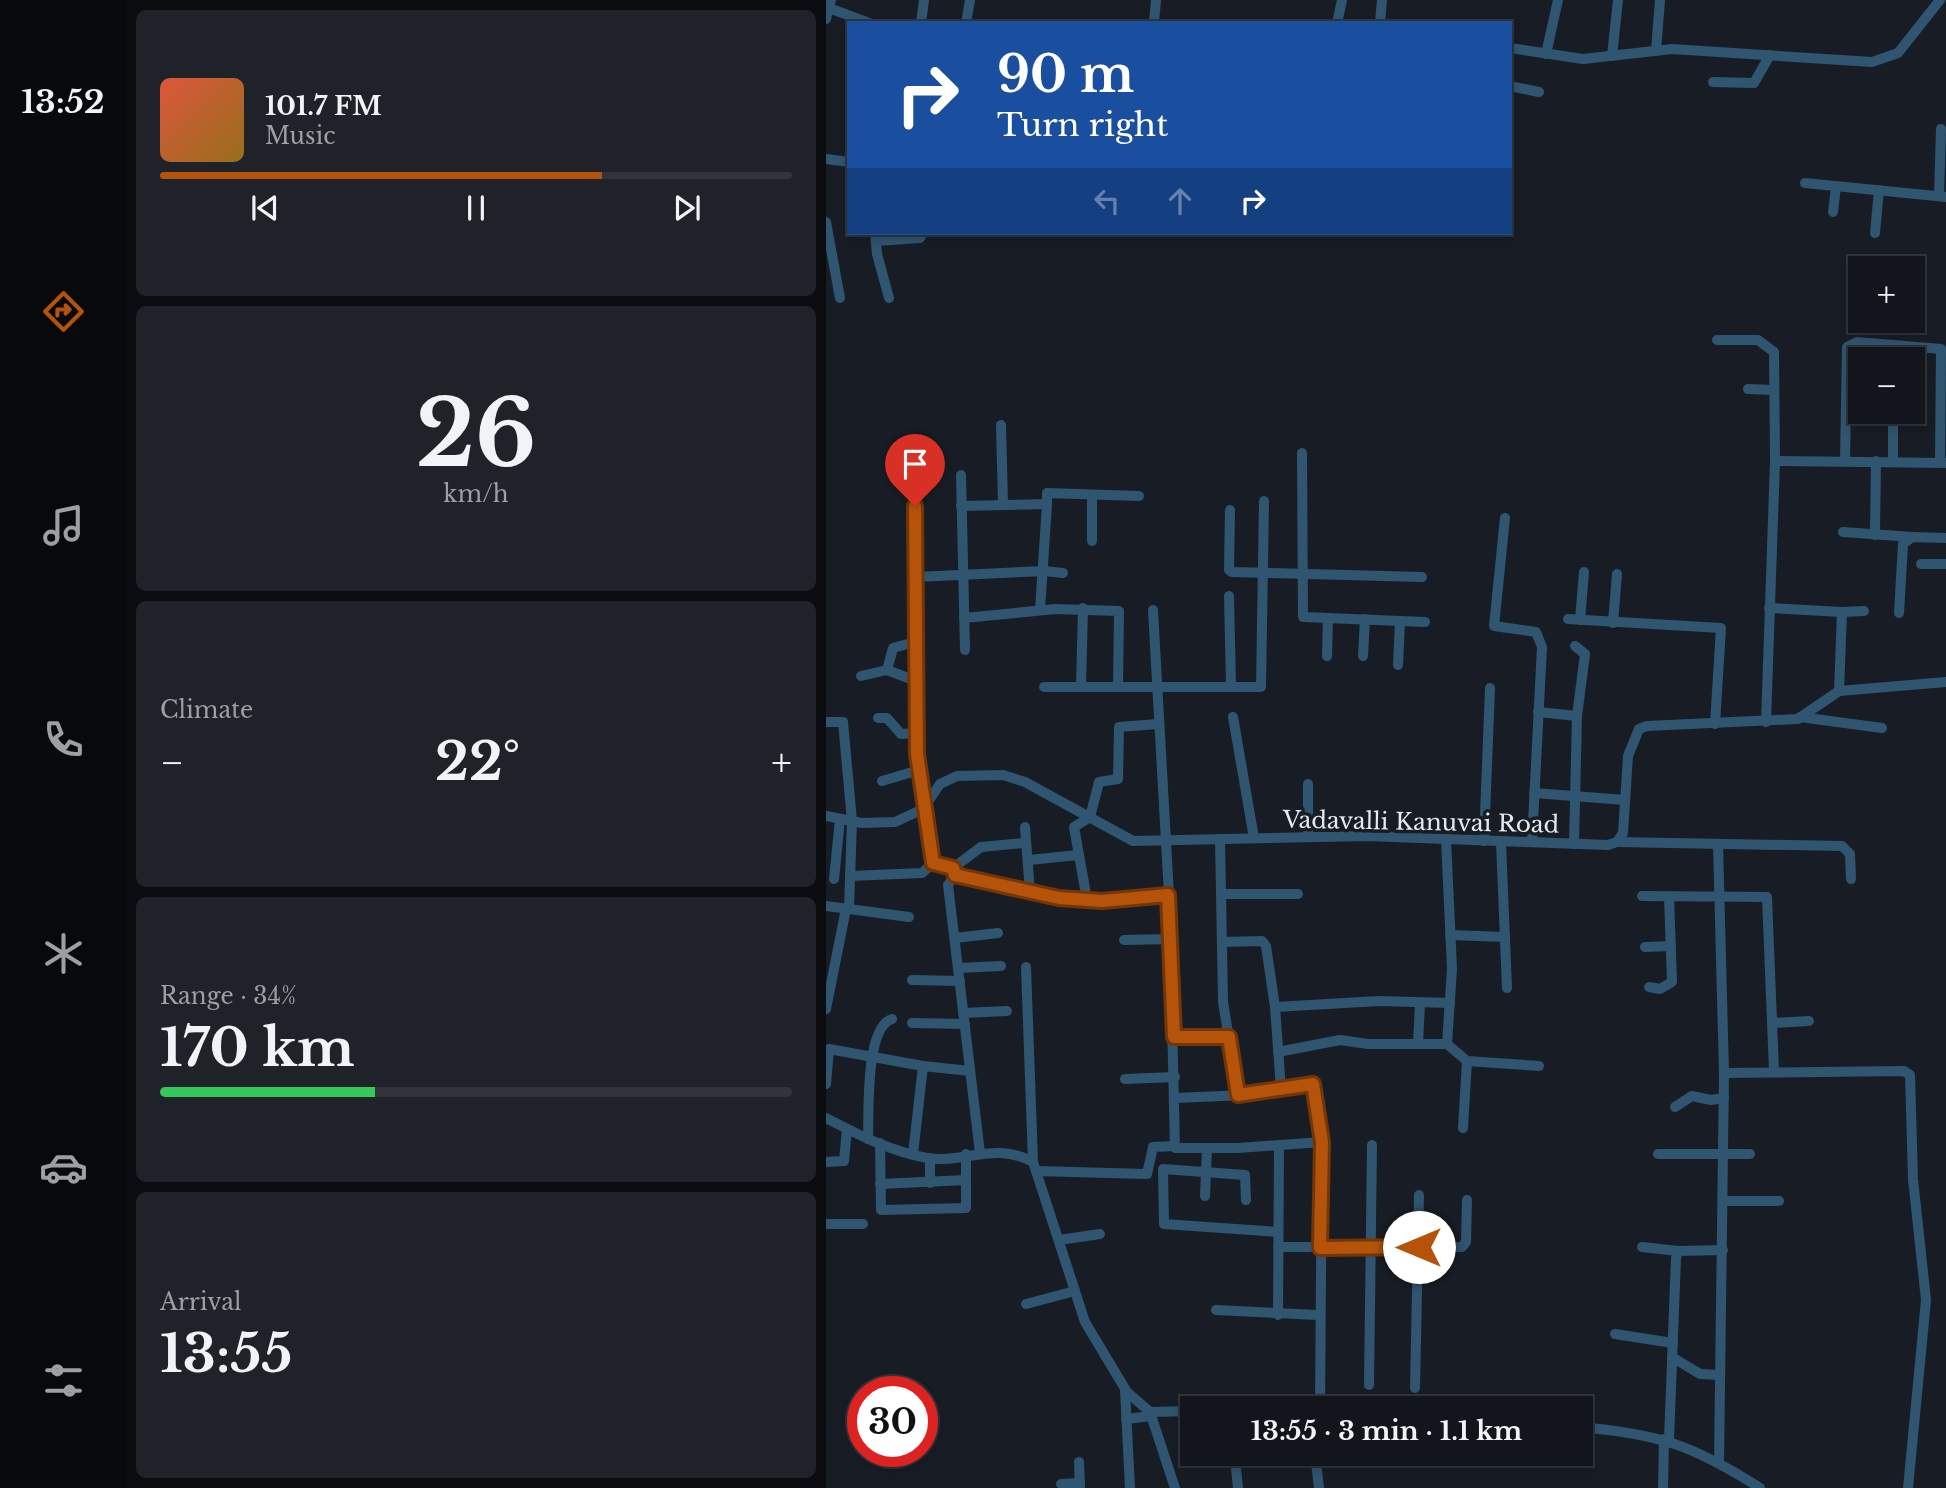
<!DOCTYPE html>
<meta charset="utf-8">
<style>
:root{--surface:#12161c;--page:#1f2329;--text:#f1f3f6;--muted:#9c9fa3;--line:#31353b;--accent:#b45309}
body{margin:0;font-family:"Libre Baskerville",serif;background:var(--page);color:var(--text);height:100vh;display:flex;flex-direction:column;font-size:26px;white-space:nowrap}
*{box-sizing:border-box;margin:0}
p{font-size:23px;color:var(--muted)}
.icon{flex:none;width:38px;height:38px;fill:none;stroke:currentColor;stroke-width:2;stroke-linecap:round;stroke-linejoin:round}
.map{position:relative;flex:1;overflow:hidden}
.details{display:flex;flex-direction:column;gap:10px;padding:10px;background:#0a0c0f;width:700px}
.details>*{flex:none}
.top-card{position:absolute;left:21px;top:21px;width:665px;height:214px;border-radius:0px;box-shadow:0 4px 10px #0003,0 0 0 2px var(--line);background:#1a4fa0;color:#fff;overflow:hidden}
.controls{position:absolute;left:1022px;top:256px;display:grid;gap:14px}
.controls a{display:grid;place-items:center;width:77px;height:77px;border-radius:0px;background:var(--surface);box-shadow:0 4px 10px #0003,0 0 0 2px var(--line);font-size:35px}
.speed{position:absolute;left:21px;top:1376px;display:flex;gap:14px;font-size:35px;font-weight:700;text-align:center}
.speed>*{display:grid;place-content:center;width:91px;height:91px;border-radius:50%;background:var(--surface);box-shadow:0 4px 10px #0003,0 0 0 2px var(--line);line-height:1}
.speed .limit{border:10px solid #d22;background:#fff;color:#111}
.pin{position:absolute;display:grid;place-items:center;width:60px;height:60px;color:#fff;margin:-72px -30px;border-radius:50% 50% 50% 0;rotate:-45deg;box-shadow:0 0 7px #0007}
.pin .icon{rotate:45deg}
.me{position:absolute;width:77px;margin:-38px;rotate:270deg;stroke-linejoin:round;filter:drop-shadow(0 0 5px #0008)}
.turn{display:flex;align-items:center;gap:24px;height:147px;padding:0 35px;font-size:32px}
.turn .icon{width:91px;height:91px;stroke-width:2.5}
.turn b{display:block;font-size:49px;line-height:60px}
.lanes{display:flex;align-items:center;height:66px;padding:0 35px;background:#0003;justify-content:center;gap:35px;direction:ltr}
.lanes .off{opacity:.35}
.big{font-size:52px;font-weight:700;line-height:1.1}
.details .widget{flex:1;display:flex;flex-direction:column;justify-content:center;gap:10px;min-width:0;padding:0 24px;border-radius:10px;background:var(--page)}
.details .dial{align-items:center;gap:0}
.dial b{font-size:91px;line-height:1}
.song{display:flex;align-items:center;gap:21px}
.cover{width:84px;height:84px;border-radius:10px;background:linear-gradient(135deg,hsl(10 70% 55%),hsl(40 70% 35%))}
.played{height:7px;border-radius:4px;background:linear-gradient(90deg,var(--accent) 70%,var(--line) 70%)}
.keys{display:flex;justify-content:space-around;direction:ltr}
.heat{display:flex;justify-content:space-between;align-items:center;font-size:38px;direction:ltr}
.charge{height:10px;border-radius:5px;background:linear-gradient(90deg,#34c759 34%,var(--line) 0)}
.trip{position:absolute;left:354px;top:1396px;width:413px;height:70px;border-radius:0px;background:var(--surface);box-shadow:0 4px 10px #0003,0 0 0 2px var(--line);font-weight:700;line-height:70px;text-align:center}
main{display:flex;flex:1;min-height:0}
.tabs{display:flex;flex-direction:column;width:126px;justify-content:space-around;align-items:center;background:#07090b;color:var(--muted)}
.tabs .icon{width:49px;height:49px}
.tabs .active{color:var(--accent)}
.tabs b{font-size:32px;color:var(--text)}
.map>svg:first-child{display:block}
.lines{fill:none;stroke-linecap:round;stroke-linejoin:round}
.minor{stroke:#305570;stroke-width:10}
.route-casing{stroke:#753606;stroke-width:18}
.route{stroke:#b45309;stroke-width:12}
.labels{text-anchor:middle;stroke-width:7;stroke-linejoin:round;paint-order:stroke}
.street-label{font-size:23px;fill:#e6e9ef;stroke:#181d25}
</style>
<main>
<nav class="tabs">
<b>13:52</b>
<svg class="icon active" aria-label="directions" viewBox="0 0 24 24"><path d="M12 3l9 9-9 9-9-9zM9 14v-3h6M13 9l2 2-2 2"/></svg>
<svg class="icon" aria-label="music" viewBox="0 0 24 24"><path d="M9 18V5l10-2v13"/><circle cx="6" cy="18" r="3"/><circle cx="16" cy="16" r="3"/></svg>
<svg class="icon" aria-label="phone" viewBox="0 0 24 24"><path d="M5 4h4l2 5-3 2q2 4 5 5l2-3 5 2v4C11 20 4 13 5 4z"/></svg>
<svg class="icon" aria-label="climate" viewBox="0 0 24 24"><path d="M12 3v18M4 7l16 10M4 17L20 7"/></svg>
<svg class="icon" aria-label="car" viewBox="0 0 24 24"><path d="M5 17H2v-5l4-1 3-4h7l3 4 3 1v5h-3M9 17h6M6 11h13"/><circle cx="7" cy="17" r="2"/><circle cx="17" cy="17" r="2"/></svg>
<svg class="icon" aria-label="filters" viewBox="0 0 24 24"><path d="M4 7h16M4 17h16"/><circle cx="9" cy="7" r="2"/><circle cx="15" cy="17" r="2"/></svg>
</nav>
<section class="details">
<div class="widget">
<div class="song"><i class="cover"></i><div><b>101.7 FM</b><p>Music</p></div></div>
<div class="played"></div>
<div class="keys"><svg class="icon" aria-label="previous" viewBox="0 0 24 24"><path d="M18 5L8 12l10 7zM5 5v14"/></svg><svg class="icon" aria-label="pause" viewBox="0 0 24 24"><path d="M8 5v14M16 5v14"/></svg><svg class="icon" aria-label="next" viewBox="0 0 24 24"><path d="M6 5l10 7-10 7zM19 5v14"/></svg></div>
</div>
<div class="widget dial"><b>26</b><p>km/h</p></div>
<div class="widget"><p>Climate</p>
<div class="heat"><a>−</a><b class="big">22°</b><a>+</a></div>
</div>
<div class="widget"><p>Range · 34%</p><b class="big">170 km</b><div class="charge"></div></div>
<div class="widget"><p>Arrival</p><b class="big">13:55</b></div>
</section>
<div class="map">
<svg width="1120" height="1488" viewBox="0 0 1120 1488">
<rect width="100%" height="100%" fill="#181d25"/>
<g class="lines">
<g class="minor">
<polyline points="3,8 43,23"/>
<polyline points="0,19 5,0"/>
<polyline points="95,23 98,0"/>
<polyline points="140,23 144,0"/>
<polyline points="328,23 330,0"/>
<polyline points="511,23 516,0"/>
<polyline points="554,23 556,0"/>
<polyline points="684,48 757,59 846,49 1046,62 1072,53 1114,0"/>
<polyline points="830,51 834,0"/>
<polyline points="720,54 732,0"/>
<polyline points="786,56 792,0"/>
<polyline points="887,82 928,83 944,55"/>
<polyline points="684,86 713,92"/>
<polyline points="0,159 23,162"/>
<polyline points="979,183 1120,197"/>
<polyline points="1113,196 1115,129"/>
<polyline points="1007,212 1010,187"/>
<polyline points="0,222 14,298"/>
<polyline points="49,233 51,254 63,298"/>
<polyline points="1049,233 1053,190"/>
<polyline points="50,241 94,238 97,233"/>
<polyline points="891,340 932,340 948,352 949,461 940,722"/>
<polyline points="1068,345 1068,359"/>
<polyline points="922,389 948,390"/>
<polyline points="1067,421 1067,461"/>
<polyline points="175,425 177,504"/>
<polyline points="476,453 477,617 599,622"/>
<polyline points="949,461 1120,463"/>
<polyline points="1019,461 1021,347 1031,342 1115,349 1114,462"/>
<polyline points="87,472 91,520 91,754 107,863 127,868 129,875 122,885 154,1153"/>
<polyline points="135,475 139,650"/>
<polyline points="266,495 266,541"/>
<polyline points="135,506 221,504 221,493 313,496"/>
<polyline points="404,510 403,570 406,572 596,577"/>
<polyline points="679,518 668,626 710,632 716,647 706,842"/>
<polyline points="1017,532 1086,537"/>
<polyline points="1049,535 1050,461"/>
<polyline points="1095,564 1120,564"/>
<polyline points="90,577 218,571 237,573"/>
<polyline points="403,596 405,686"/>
<polyline points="943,608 1016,612 1013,691"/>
<polyline points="214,610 221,504"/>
<polyline points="327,610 343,895"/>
<polyline points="1016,612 1038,611"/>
<polyline points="1073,613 1077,544 1086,537 1120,538"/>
<polyline points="138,618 229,609 293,611 292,687"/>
<polyline points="742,619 895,628 889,724"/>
<polyline points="754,620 758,572"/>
<polyline points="787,623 791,574"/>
<polyline points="501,656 502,618"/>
<polyline points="537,656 539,619"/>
<polyline points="572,665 574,621"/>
<polyline points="61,670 67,648 89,642"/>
<polyline points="35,676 61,670 90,681"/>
<polyline points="255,686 257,608"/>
<polyline points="218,687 435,687 438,501"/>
<polyline points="712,712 751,716"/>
<polyline points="407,717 428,838"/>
<polyline points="974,717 1056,728"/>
<polyline points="52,718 61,718 75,734 91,733"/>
<polyline points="0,722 17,722 26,821 23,909"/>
<polyline points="56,781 93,770"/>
<polyline points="482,784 482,837"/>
<polyline points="708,793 799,800"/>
<polyline points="0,816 36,823 69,822 97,809 114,784 131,776 177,775 199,782 307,841 540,836 782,845 791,842 797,833 802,756 813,729 821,726 972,719 1013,691 1120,682"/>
<polyline points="199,827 204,892"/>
<polyline points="394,839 397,1002 412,1095"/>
<polyline points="658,841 664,688"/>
<polyline points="675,842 681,988"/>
<polyline points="791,842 1016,846 1024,854 1025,879"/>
<polyline points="748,844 751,716 759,654 749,646"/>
<polyline points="892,844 898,1073 893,1462"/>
<polyline points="203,860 252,855"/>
<polyline points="127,868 155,847 198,843"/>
<polyline points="129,875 233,898 276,901 343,895 349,1148 412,1148 496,1142"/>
<polyline points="24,876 96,873 107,863"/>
<polyline points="8,879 14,819"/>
<polyline points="395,894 472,894"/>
<polyline points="816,896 941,897 948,1071"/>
<polyline points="261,900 248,827 264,817 273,782 292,779 293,727 332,724"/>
<polyline points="0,906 83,917"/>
<polyline points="624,935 679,937"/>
<polyline points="129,938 172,933"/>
<polyline points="298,940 345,939"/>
<polyline points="396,942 436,941 440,946 449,1007 455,1089"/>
<polyline points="819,947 845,946"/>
<polyline points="200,967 207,1162"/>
<polyline points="132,968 175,966"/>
<polyline points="86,980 134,981"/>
<polyline points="823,987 834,989 846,982 843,897"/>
<polyline points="449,1007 553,1001 624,1003"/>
<polyline points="0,1009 20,909"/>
<polyline points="137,1013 181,1011"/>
<polyline points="86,1023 139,1024"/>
<polyline points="946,1023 983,1021"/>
<polyline points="348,1037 403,1037"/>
<polyline points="592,1044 594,1003"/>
<polyline points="621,1044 641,1061 713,1066"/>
<polyline points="452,1052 514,1040 542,1044 621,1044 626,969 620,839"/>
<polyline points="97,1066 144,1071"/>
<polyline points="898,1073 1078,1071 1084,1075 1087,1179 1100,1300 1082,1488"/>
<polyline points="299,1079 349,1077"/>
<polyline points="0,1084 3,1049 97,1066 87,1154"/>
<polyline points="349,1098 420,1095 487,1084 496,1142 494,1409"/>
<polyline points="849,1107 866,1096 885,1100 898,1098"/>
<path d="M0,1118C31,1134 65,1152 101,1158C137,1164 169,1141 207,1162L210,1171L321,1174L327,1147L349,1146"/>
<polyline points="637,1128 641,1061"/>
<path d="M42,1139C43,1113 39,1027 66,1019"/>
<polyline points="54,1143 55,1210 140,1208 140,1154"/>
<polyline points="832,1154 924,1154"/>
<polyline points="104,1158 104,1183"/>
<polyline points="0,1162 18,1161 21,1129"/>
<polyline points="210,1171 259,1322 301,1392 324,1412 349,1488"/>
<polyline points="54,1184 140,1180"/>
<polyline points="379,1196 381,1148"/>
<polyline points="420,1200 419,1175 337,1169 338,1224 452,1232"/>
<polyline points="897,1201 953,1201"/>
<polyline points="0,1224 37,1224"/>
<polyline points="233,1240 274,1234"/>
<polyline points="452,1247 636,1247 640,1242 641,1200"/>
<polyline points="816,1247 852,1251"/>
<polyline points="200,1304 249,1291"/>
<polyline points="390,1310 492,1315"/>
<polyline points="452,1315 453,1145"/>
<polyline points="789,1334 847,1343"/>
<polyline points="846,1357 874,1374 894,1375"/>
<polyline points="543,1385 546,1145"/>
<polyline points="589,1388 593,1195"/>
<polyline points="299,1390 304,1488"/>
<polyline points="324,1412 366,1411"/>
<polyline points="300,1419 325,1416"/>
<path d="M754,1427C833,1434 867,1445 934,1488"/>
<polyline points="843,1440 850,1258 852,1251 897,1250"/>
<polyline points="489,1454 493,1488"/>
<polyline points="409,1458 412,1488"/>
<polyline points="253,1462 254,1488"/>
<polyline points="235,1484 254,1483"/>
<polyline points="837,1488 838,1439"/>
</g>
</g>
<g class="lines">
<defs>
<polyline id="route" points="89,506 91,754 107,863 127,868 129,875 233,898 276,901 342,895 348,1037 403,1037 412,1095 487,1084 496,1142 494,1248 593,1247"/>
</defs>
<use href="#route" class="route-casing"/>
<use href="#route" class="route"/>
</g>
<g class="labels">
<g class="street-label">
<text transform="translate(595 822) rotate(1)" y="8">Vadavalli Kanuvai Road</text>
</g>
</g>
</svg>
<div class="controls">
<a>+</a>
<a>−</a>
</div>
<div class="speed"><div class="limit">30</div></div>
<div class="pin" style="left:89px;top:506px;background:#d93025"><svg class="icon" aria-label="arrive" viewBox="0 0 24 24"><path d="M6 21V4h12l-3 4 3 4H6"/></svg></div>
<svg class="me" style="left:593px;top:1247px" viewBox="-20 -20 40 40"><circle r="19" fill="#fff"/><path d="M0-13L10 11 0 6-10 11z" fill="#b45309"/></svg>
<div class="trip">13:55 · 3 min · 1.1 km</div>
<div class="top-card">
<div class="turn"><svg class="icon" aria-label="right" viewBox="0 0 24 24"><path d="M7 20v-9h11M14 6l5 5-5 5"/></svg><div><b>90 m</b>Turn right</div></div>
<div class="lanes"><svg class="icon off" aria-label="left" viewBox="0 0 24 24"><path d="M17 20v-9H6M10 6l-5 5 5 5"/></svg><svg class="icon off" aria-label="ahead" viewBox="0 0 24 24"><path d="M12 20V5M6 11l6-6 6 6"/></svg><svg class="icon" aria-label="right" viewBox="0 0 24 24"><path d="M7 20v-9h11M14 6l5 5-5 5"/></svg></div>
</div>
</div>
</main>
